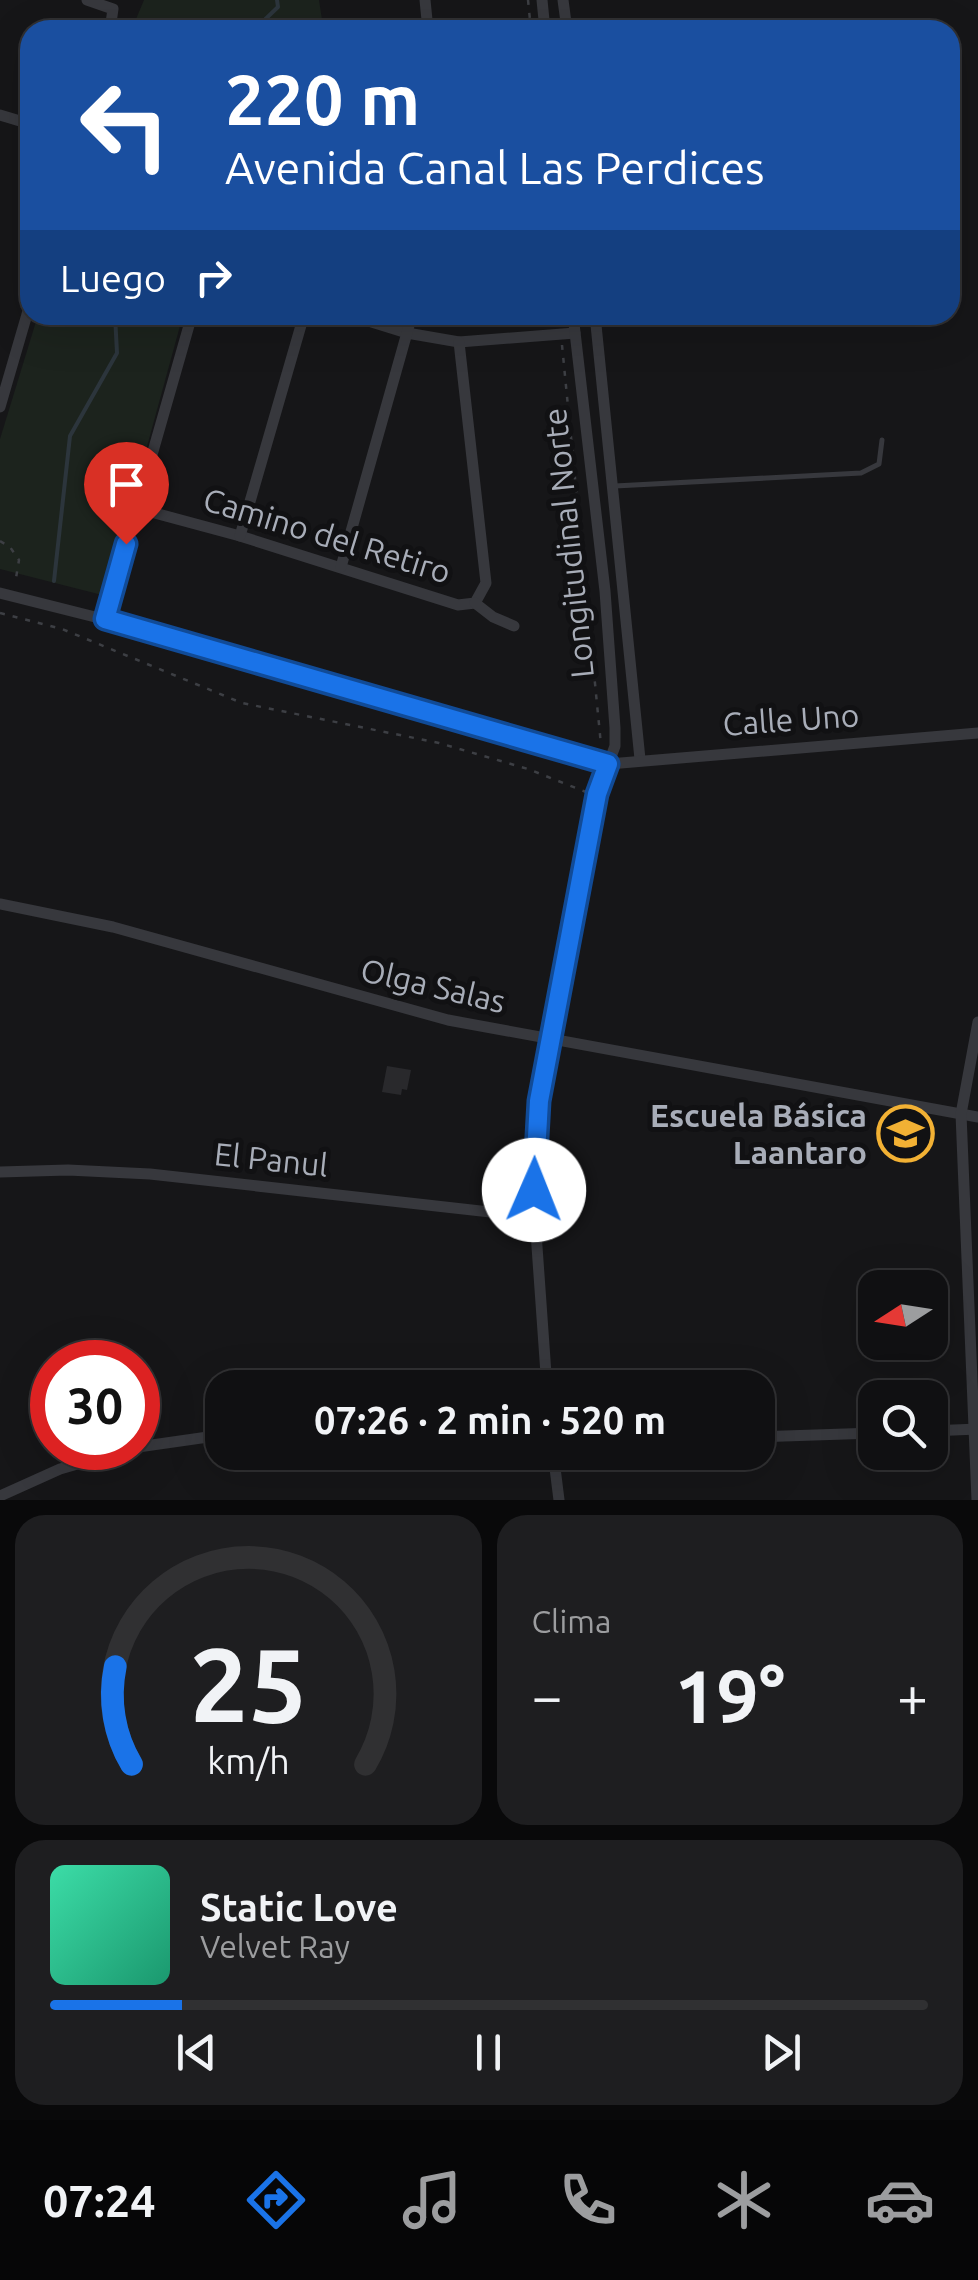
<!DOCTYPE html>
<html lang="es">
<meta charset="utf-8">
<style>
:root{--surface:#101012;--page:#1e1e20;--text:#f1f3f6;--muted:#9c9d9f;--line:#303032;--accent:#1a73e8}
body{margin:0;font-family:Ubuntu,sans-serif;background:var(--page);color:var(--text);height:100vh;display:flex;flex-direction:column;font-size:38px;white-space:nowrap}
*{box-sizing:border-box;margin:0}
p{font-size:32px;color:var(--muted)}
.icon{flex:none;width:55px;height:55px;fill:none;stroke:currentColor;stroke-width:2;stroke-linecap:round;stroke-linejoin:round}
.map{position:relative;height:1500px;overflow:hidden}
.sheet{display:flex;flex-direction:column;gap:15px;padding:15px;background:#09090a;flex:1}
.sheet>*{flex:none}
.top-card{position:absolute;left:20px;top:20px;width:940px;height:305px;border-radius:30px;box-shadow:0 10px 40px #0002,0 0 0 2px var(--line);background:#1a4fa0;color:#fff;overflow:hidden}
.needle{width:65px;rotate:258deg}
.controls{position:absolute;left:858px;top:1270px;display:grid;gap:20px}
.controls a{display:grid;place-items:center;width:90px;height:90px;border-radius:20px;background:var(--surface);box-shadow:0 10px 40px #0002,0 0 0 2px var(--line);font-size:50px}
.speed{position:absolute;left:30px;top:1340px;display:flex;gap:20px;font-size:50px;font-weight:700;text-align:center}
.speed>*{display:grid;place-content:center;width:130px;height:130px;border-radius:50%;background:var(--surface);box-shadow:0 10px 40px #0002,0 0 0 2px var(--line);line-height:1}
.speed .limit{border:15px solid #d22;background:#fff;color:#111}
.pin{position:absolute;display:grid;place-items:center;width:85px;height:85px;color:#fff;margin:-102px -42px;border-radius:50% 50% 50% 0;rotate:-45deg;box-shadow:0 0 10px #0007}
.pin .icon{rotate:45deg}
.me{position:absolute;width:110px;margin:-55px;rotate:1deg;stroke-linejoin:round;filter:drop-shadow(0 0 8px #0008)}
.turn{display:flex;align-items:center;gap:35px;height:210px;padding:0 40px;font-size:45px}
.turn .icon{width:130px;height:130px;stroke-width:2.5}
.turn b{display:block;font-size:70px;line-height:85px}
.then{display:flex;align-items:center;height:95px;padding:0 40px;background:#0003;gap:20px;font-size:38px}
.big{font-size:75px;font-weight:700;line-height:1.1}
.sheet .card{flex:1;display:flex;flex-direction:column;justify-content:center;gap:15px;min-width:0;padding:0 35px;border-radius:30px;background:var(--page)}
.sheet .dial{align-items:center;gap:0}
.dial svg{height:260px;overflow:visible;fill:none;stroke:var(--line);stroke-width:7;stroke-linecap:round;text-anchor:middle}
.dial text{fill:var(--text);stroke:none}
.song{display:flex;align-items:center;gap:30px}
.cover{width:120px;height:120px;border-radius:15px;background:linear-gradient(135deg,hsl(160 70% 55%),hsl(160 70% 35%))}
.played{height:10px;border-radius:5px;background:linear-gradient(90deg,var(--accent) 15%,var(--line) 15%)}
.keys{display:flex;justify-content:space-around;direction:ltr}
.heat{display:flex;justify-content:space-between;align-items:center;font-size:55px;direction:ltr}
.sheet .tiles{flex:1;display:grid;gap:15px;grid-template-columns:1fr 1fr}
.card:last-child{grid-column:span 2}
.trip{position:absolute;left:205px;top:1370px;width:570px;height:100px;border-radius:30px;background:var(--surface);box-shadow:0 10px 40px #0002,0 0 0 2px var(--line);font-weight:700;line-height:100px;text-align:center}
.tabs{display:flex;height:160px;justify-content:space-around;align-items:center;background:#060607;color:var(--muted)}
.tabs .icon{width:70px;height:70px}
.tabs .current{color:var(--accent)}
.tabs b{font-size:45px;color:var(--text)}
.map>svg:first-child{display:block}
.green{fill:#1c231d}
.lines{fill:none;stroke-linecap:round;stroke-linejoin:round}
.stream{stroke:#2c353c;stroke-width:4}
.building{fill:#29292c}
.path{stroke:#3d3f44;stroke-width:2.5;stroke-dasharray:5 8;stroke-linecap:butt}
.service{stroke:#37383d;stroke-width:5}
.minor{stroke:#37383d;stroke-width:11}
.route-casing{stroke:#114b97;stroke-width:25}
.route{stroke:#1a73e8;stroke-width:18}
.labels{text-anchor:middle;stroke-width:10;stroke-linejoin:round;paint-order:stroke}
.street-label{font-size:32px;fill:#a8adb8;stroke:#111113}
.poi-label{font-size:32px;font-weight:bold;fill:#a8adb8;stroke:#111113;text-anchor:end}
</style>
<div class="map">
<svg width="978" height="1500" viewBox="0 0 978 1500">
<rect width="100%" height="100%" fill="#161618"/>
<g class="green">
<polygon points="144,0 319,0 323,26 307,20 284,30 125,30 127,24 136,19"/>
<polygon points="38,315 183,315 106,596 0,569 0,439"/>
</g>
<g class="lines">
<g class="stream">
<polyline points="254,30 278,7 277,0"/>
<polyline points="54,581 70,436 117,353 115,315"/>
</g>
</g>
<polygon class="building" points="387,1066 411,1070 407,1090 402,1089 401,1095 382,1092"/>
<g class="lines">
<g class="path">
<polyline points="528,0 531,30"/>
<polyline points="562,345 601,745"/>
<polyline points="0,541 10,547 19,560 15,584"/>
<polyline points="0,613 62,629 242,703 439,743 528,769 586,792"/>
</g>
<polyline class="service" points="615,486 861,473 879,464 882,440"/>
<g class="minor">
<polyline points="87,0 113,9 110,30"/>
<polyline points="425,0 428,30"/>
<polyline points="542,0 545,30"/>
<polyline points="563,0 567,30"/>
<polyline points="0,115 30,124"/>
<polyline points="349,315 407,333 459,342 575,333"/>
<polyline points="595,315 640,759"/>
<polyline points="0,407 30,304"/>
<polyline points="136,508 240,536 458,605 475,603 486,583 459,342"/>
<polyline points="240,536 304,315"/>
<polyline points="341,567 412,315"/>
<polyline points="0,593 115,622 609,764 978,733"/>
<polyline points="475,603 493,617 514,626"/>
<polyline points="105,619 192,315"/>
<polyline points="0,904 113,927 448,1020 978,1117"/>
<polyline points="0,1172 68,1170 150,1174 535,1217"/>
<polyline points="547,1388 533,1190 535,1132 597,795 615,746 615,728 605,591 573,315"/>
<polyline points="930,1431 978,1429"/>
<polyline points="758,1437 875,1433"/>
<polyline points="138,1447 222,1435"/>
<polyline points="553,1452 559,1500"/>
<polyline points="0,1496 60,1469 133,1448"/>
<polyline points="977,1500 961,1114 978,1022"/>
</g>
</g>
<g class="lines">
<defs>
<polyline id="route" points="126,544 105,619 608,764 597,794 539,1101 534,1190"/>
</defs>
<use href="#route" class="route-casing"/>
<use href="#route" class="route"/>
</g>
<defs>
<symbol id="school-ring" viewBox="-11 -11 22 22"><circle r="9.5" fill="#111113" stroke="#f2b134" stroke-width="1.5"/><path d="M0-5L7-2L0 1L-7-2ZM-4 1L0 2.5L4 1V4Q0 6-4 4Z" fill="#f2b134"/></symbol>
</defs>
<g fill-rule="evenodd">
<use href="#school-ring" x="874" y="1102" width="63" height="63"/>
</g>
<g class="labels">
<g class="street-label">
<text transform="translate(327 536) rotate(17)" y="11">Camino del Retiro</text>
<text transform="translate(569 543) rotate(-96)" y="11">Longitudinal Norte</text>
<text transform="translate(791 720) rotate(-4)" y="11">Calle Uno</text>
<text transform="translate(433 986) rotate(13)" y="11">Olga Salas</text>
<text transform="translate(271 1160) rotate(6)" y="11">El Panul</text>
</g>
<g class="poi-label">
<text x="867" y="1127">Escuela Básica<tspan x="867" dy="37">Laantaro</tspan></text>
</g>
</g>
</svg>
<div class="controls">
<a><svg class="needle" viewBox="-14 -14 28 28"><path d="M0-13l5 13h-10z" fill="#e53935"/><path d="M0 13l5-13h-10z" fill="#9c9d9f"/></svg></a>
<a><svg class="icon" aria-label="search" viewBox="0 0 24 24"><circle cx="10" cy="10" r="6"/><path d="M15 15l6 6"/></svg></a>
</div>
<div class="speed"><div class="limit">30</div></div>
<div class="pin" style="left:126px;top:544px;background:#d93025"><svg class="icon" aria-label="arrive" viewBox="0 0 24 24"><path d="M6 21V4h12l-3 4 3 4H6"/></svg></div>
<svg class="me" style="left:534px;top:1190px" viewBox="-20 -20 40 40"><circle r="19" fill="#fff"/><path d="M0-13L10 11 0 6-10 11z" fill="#1a73e8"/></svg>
<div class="trip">07:26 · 2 min · 520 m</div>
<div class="top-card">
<div class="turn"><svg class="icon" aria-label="left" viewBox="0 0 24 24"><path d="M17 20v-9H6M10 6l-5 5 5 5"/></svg><div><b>220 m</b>Avenida Canal Las Perdices</div></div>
<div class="then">Luego<svg class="icon" aria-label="right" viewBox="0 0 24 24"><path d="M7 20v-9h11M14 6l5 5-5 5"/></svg></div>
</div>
</div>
<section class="sheet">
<div class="tiles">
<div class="card dial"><svg viewBox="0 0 100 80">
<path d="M14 69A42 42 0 1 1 86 69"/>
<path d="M14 69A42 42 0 0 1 9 39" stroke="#1a73e8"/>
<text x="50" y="56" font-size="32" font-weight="700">25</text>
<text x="50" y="72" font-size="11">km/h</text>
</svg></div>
<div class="card"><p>Clima</p>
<div class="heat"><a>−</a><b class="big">19°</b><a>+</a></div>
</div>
<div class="card">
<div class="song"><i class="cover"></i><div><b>Static Love</b><p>Velvet Ray</p></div></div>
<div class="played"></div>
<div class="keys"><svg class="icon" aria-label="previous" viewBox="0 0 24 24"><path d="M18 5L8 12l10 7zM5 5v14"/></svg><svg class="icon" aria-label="pause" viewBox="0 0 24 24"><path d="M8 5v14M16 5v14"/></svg><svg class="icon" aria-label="next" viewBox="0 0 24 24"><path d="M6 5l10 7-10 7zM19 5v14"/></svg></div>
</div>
</div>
</section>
<nav class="tabs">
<b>07:24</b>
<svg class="icon current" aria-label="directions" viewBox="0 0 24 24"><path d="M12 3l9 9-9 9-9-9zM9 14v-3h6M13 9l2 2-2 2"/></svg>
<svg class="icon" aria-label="music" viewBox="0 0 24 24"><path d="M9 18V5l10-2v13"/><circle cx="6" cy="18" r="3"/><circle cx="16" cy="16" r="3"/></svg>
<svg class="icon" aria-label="phone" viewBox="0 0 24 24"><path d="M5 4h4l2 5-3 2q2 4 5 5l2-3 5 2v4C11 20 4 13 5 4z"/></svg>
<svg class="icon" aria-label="climate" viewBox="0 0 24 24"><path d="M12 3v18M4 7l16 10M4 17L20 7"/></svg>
<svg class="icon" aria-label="car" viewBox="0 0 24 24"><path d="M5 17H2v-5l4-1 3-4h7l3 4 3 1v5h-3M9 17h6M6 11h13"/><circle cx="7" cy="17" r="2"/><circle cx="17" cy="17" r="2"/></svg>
</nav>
